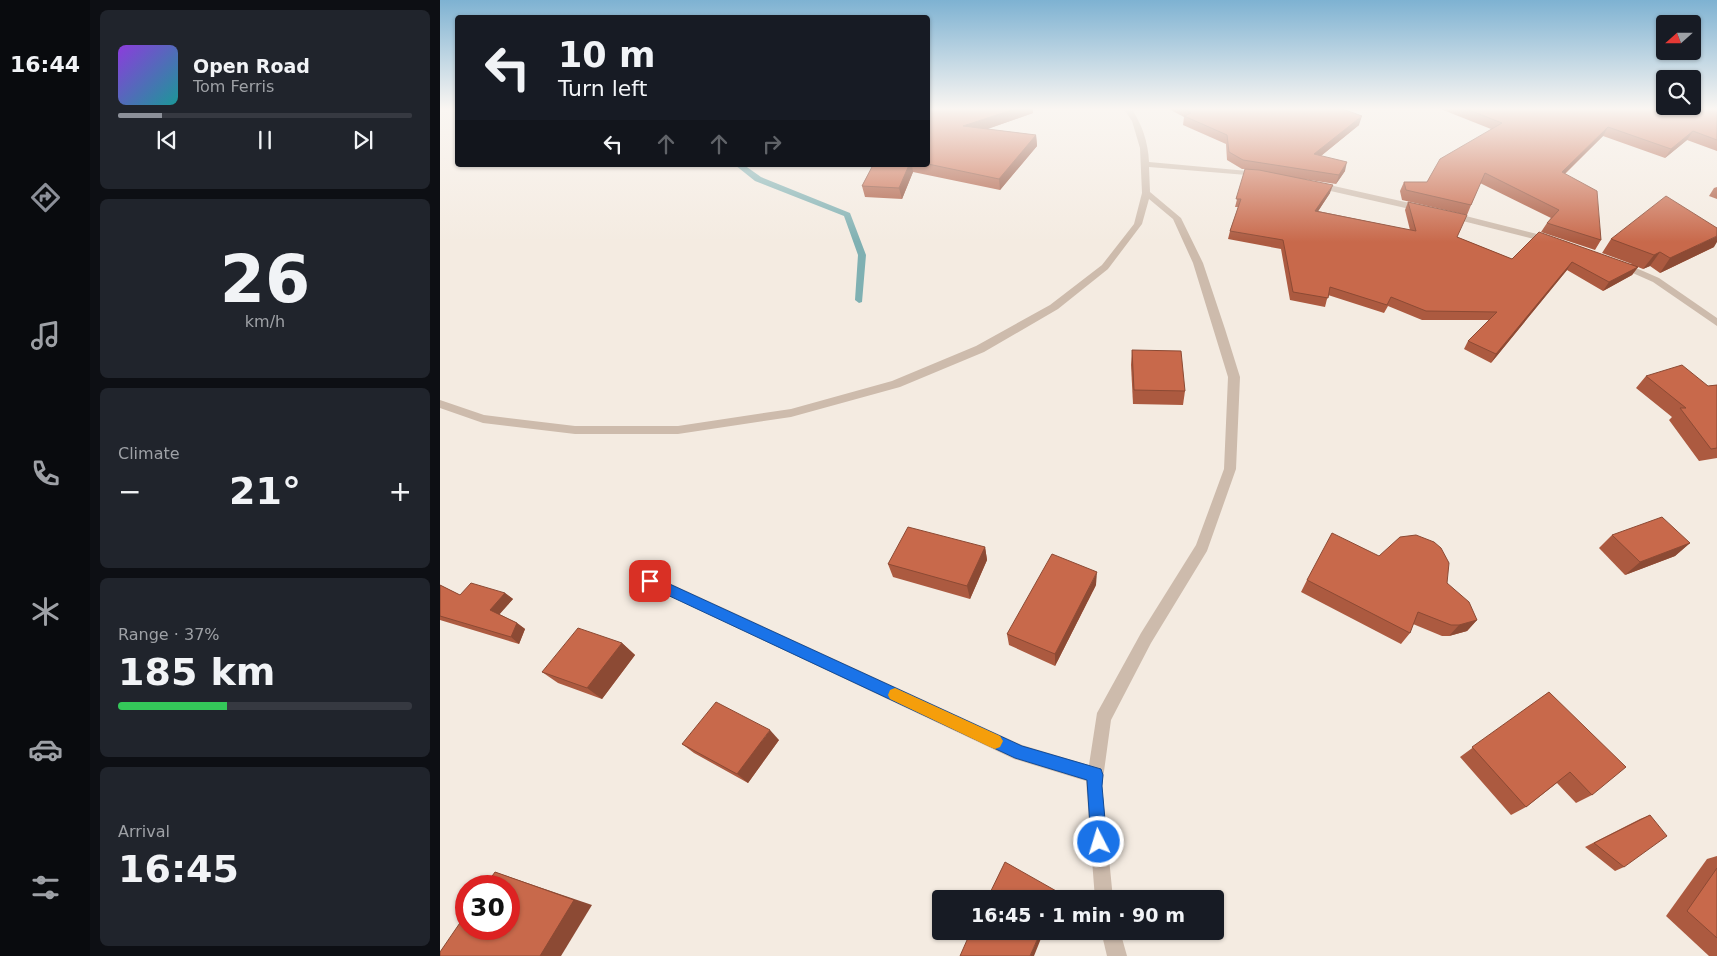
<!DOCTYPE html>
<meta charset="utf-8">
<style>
:root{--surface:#171b24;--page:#20242c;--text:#f1f3f6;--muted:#9ea1a6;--line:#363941;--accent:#8c9099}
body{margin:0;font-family:"DejaVu Sans",sans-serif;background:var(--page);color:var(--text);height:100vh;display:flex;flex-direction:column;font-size:19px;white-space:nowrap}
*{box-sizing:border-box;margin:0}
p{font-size:16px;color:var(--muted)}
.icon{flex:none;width:28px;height:28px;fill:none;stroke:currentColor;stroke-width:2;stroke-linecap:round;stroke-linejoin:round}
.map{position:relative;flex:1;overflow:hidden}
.details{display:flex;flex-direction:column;gap:10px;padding:10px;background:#0d0f14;width:350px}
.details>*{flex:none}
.banner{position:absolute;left:15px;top:15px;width:475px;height:152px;border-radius:5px;box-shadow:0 1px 4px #0004;background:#171b24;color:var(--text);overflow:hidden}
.needle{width:32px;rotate:249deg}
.controls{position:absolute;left:1216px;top:15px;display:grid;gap:10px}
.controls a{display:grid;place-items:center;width:45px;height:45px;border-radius:5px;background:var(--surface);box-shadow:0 1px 4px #0004;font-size:25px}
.speed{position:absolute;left:15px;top:875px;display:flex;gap:10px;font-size:25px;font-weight:700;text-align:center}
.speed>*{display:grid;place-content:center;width:65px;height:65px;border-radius:50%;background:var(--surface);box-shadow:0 1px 4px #0004;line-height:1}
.speed .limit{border:8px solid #d22;background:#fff;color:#111}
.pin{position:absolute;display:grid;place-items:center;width:42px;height:42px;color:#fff;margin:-21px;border-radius:10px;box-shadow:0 2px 8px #0006}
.me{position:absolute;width:55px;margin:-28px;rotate:355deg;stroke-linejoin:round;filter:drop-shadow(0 0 4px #0008)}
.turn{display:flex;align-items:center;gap:18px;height:105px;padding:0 20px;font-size:22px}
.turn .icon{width:65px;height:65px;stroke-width:2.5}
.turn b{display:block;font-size:35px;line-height:42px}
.lanes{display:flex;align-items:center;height:48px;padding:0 20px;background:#0003;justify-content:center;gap:25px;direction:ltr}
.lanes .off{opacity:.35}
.big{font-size:38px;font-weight:600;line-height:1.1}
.details .widget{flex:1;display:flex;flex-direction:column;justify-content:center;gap:8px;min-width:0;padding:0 18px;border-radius:8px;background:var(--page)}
.details .dial{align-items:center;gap:0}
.dial b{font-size:65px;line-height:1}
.song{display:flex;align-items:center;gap:15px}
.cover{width:60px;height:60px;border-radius:8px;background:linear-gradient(135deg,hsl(270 70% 55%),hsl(180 70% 35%))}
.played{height:5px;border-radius:2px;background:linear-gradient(90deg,var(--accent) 15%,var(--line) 15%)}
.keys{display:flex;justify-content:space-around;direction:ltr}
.heat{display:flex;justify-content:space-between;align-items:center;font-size:28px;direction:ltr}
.charge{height:8px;border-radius:4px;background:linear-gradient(90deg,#34c759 37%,var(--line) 0)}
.trip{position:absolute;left:492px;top:890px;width:292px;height:50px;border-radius:5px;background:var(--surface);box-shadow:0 1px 4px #0004;font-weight:600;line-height:50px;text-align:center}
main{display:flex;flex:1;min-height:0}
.tab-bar{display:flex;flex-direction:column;width:90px;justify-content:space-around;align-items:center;background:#090b0e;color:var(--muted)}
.tab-bar .icon{width:35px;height:35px}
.tab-bar .on{color:var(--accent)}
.tab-bar b{font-size:22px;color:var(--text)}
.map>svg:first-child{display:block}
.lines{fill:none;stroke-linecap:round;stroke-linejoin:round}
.stream{fill:#7fb0b2;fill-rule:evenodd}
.minor{fill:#cdbbac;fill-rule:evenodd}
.wall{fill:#ac5a40}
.shaded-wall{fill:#8c4a34}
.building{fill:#c8694b;stroke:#8c4a34}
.route{fill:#1a73e8;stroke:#114b97}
.slow{fill:#f59e0b}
</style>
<main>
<nav class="tab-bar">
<b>16:44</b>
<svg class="icon on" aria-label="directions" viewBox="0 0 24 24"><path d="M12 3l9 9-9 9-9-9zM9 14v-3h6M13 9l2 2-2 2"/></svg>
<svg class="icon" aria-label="music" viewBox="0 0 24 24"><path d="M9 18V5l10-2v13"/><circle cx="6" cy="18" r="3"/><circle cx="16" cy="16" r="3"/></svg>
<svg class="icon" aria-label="phone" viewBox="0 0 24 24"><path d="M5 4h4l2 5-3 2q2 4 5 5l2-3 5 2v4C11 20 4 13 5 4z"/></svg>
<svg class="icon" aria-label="climate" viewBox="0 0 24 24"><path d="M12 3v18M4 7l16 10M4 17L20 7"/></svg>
<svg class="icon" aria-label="car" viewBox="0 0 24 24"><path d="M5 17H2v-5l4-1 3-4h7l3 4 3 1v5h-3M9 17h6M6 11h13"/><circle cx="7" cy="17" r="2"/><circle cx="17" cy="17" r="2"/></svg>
<svg class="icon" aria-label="filters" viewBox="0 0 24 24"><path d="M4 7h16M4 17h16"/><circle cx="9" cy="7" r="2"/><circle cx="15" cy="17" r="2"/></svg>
</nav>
<section class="details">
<div class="widget">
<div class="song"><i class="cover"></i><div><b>Open Road</b><p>Tom Ferris</p></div></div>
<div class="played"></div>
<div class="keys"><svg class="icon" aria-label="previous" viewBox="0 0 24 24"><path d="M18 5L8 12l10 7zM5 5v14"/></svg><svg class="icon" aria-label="pause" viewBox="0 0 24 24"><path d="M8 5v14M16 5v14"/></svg><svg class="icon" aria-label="next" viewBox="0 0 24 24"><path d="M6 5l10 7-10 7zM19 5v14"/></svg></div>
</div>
<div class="widget dial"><b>26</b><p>km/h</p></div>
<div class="widget"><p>Climate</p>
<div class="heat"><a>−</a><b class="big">21°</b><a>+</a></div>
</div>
<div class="widget"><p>Range · 37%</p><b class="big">185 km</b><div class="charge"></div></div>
<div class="widget"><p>Arrival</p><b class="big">16:45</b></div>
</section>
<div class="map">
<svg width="1277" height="956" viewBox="0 0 1277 956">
<rect width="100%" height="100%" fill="#f4ebe1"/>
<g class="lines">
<polygon class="stream" points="295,165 304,165 321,177 410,213 426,255 422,302 419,303 415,300 418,255 404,216 315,181"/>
<g class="minor">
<path d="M683,108H691C702,124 708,142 709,162L819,172L823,174L819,176L709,167L710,192L741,218L763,263L785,329L800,377L796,469L767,551L711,643L671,720L662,786L673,899H655L646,781L574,759L206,585L204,581L206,577L211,575L216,577L582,745L649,765L657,713L701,633L756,545L784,469L788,377L753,263L733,219L709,199L702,224L668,269L618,309L544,352L460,387L351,417L238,434H135L43,423L0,408V400L44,415L135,426H238L351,409L452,381L536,346L610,305L662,265L694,224L702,193L700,148L692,121Z"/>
<polygon points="876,182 983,206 987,209 983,212 873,187 873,183"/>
<polygon points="1010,212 1113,238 1115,240 1110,243 1007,217 1006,215"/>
<polygon points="1180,261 1219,278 1277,318 1277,326 1213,282 1177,266 1177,262"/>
<polygon points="661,931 680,931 687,956 667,956"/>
</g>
</g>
<g class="wall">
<polygon points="488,108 593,113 547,129 596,135 597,146 560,190 473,172 462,199 425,197 422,186 433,165 488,165"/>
<polygon points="727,108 900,108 919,125 881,156 905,171 896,184 863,179 890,193 878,211 970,230 965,210 968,202 1017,237 1072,259 1192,264 1162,253 1171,239 1274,247 1220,273 1210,266 1203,269 1198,267 1192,275 1163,291 1127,270 1051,363 1024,349 1028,341 1049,320 982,320 948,306 944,313 888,295 885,307 850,300 841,249 788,239 790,231 798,207 795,207 805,169 802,169 787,160 786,144 743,125 744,117"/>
<polygon points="998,108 1277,108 1277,151 1247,140 1225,158 1163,136 1125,174 1161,240 1155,250 1101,232 1107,223 1111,218 1040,183 1027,215 962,200 960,191 964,182 987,182 1051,129"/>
<polygon points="1277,187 1277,199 1269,196 1274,188"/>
<polygon points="692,350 745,391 743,405 693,404 691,365"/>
<polygon points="1206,376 1268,386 1277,385 1277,458 1259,461 1229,420 1232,417 1196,388"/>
<polygon points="1172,535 1250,543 1235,556 1185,575 1159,548"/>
<polygon points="545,547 547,560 530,599 453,577 448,564"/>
<polygon points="939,556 1007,583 1037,620 1027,631 1009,636 1002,636 973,624 970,633 961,644 861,592 867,580"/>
<polygon points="0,585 20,595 65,593 73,599 59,614 77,623 85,629 79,644 0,620"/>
<polygon points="656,585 615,666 569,645 567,634"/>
<polygon points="182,643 195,655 162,699 118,683 102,672"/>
<polygon points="1109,692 1152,795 1136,803 1117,783 1086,807 1071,815 1020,757"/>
<polygon points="339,740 308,783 254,753 242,744"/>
<polygon points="1210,815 1184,867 1175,871 1145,847 1200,819"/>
<polygon points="1277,856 1277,956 1269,956 1226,916 1267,859"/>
</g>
<g class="shaded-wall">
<polygon points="578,108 593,108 593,113 525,137 523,126"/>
<polygon points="922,116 919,125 872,163 874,154"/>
<polygon points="1168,127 1163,136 1116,182 1122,172"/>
<polygon points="1253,131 1247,140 1225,158 1231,149"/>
<polygon points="596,135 597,146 560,190 559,179"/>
<polygon points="907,162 905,171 896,184 899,175"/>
<polygon points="469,165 472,165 473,172 462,199 459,188"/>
<polygon points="893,185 890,193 873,219 875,211"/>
<polygon points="1277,236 1277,242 1274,247 1220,273 1230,258"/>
<polygon points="1220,252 1210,266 1203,269 1214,255"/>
<polygon points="1132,262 1127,270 1051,363 1056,354"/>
<polygon points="1198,267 1192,275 1163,291 1169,282"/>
<polygon points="1250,543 1235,556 1185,575 1200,562"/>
<polygon points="545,547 547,560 530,599 527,586"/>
<polygon points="657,572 656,585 615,666 615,654"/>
<polygon points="65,593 73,599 58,616 50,610"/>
<polygon points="1037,620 1027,631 1009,636 1019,625"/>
<polygon points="77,623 85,629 79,644 71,637"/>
<polygon points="182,643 195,655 162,699 147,688"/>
<polygon points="330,730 339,740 308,783 297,774"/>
<polygon points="55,872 152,905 121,956 100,956"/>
<polygon points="618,892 619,897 618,899 615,899"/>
<polygon points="601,931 604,931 594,956 590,956"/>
</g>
<g class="building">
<polygon points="488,108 578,108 523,126 596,135 559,179 488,164"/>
<polygon points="743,108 900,108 922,116 874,154 907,162 899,175 803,160 789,152 787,135 744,116 751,113"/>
<polygon points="1024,108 1277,108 1277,140 1253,131 1231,149 1168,127 1122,172 1157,191 1161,240 1107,223 1119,210 1045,173 1031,205 966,190 964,182 987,182 1000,159 1062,123"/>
<polygon points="433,165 469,165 459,188 422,186"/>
<polygon points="805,169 819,170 893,185 875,211 976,231 968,202 1027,215 1017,237 1072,259 1099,232 1198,267 1169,282 1132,262 1056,354 1028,341 1057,312 986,311 951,297 947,305 890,287 888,298 853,292 843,240 790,231 801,199 796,199"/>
<polygon points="1226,196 1277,228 1277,236 1230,258 1220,252 1214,255 1171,239"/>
<polygon points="692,350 741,351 745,391 694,390"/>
<polygon points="1242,365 1268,386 1277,385 1277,448 1271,449 1240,408 1246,408 1206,376"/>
<polygon points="1222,517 1250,543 1200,562 1172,535"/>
<polygon points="468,527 545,547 527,586 448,564"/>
<polygon points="892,533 939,556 960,537 976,535 994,542 1001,548 1009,563 1007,583 1029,602 1037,620 1019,625 1011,625 978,612 970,633 867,580"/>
<polygon points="612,554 657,572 615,654 567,634"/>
<polygon points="31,583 65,593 50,610 77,623 71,637 0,616 0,585 20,595"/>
<polygon points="138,628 182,643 147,688 102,672"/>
<polygon points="1109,692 1186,767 1152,795 1130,772 1086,807 1032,747"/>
<polygon points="276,702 330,730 297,774 242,744"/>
<polygon points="1210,815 1227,836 1184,867 1154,843"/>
<polygon points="565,862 618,892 615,899 547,899"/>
<polygon points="1277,868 1277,938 1247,911"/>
<polygon points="55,872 134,900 100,956 0,956 0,952 26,914 26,929 69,929 69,886 45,886"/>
<polygon points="531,931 601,931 590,956 520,956"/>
</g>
<linearGradient id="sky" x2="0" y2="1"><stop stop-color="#7eb2d2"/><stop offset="0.45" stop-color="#faf6f2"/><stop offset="1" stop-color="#faf6f2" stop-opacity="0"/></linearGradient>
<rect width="1277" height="242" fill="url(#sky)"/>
<polygon class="route" points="210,575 582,746 661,769 663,775 662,786 667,842 665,848 659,850 653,848 651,842 647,780 575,758 206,585 204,581 206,577"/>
<polygon class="slow" points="455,688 560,736 563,741 560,747 555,749 550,747 450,699 448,695 450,690"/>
</svg>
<div class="controls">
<a><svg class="needle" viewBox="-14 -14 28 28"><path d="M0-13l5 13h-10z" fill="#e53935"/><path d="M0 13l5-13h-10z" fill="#9ea1a6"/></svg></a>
<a><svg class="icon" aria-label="search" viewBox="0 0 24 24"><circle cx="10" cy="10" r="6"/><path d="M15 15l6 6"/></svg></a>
</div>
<div class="speed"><div class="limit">30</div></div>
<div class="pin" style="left:210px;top:581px;background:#d93025"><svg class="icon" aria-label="arrive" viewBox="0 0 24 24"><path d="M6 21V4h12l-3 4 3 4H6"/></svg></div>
<svg class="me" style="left:659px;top:842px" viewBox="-20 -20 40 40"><circle r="17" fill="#1a73e8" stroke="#fff" stroke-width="3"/><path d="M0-11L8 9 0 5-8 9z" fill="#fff"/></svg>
<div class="trip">16:45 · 1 min · 90 m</div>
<div class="banner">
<div class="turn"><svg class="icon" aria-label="left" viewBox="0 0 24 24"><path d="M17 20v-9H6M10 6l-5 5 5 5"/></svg><div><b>10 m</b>Turn left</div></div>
<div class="lanes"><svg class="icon" aria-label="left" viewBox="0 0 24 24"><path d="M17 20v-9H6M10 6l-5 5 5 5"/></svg><svg class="icon off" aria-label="ahead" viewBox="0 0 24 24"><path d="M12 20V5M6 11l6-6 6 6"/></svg><svg class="icon off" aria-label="ahead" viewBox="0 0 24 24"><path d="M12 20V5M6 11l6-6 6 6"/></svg><svg class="icon off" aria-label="right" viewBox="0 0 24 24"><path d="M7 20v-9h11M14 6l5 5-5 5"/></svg></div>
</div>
</div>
</main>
